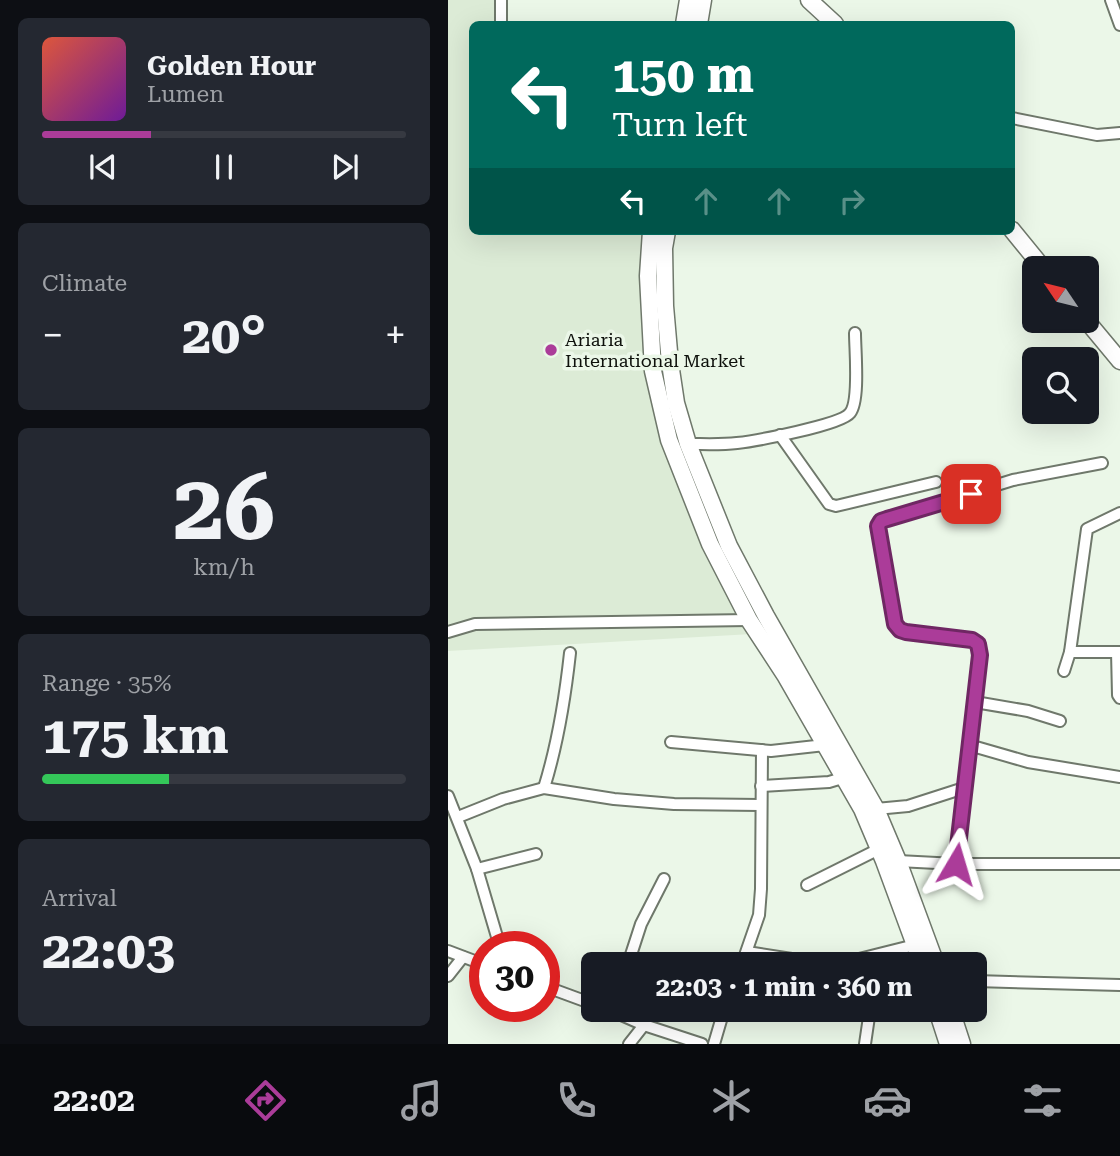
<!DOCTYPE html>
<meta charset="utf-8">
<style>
:root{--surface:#171b24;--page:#242831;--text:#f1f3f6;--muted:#9ea1a6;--line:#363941;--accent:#ab3c99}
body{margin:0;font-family:"Roboto Serif",serif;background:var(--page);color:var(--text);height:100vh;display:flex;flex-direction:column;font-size:26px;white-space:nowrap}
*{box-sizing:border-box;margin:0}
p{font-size:23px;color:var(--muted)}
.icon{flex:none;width:38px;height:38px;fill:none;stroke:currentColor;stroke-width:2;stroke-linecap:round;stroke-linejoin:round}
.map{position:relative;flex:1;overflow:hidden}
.drawer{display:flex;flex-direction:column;gap:18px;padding:18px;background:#0d0f14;width:448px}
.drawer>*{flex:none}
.hud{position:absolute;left:21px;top:21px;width:546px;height:214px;border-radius:10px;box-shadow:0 7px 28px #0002;background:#00695c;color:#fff;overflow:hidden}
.needle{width:46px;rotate:305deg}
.tools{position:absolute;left:574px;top:256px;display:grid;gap:14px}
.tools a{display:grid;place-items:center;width:77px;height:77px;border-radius:10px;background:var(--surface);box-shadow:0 7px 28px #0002;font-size:35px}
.speed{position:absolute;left:21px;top:931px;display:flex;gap:14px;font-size:35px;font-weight:700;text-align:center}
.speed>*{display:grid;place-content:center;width:91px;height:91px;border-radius:50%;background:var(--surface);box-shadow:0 7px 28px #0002;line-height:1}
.speed .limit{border:10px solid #d22;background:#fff;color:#111}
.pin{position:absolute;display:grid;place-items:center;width:60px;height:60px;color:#fff;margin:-30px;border-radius:14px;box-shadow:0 4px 10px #0006}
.me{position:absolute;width:77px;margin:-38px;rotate:7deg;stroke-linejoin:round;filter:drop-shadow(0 0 5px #0008)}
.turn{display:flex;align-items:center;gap:24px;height:147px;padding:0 28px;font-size:32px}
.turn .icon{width:91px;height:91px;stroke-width:2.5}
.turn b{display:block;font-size:49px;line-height:60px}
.lanes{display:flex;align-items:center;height:66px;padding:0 28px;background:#0003;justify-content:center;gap:35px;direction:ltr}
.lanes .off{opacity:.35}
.big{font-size:52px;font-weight:700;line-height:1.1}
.drawer .card{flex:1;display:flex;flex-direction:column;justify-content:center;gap:10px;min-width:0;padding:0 24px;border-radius:10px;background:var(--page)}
.drawer .dial{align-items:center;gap:0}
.dial b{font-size:91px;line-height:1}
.song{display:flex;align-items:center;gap:21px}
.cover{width:84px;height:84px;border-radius:10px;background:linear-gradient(135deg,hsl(10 70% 55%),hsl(280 70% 35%))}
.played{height:7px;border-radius:4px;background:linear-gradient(90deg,var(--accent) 30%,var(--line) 30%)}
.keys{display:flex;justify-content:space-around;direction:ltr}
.heat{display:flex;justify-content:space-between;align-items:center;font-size:38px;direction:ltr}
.charge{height:10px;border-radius:5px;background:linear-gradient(90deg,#34c759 35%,var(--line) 0)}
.trip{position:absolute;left:133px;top:952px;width:406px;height:70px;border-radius:10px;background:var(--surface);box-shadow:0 7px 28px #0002;font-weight:700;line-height:70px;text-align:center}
.dock{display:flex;height:112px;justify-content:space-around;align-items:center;background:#090b0e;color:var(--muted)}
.dock .icon{width:49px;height:49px}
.dock .on{color:var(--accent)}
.dock b{font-size:32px;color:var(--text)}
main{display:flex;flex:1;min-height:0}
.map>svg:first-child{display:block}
.built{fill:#dcebd6}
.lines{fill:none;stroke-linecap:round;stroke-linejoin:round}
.street-casing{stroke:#6f786b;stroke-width:14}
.secondary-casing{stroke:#6f786b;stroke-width:19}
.street{stroke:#fff;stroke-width:10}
.secondary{stroke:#fff;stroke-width:16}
.route-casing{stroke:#6f2763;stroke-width:18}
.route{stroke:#ab3c99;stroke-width:12}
.poi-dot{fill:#ab3c99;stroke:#ebf7e8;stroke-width:2.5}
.labels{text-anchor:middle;stroke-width:7;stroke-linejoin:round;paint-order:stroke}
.poi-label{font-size:18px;fill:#0d100b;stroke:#ebf7e8;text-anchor:start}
</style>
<main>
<section class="drawer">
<div class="card">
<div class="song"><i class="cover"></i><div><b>Golden Hour</b><p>Lumen</p></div></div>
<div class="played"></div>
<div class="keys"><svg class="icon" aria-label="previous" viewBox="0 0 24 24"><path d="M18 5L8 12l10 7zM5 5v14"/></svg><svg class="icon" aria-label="pause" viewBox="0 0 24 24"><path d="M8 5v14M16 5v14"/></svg><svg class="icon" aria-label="next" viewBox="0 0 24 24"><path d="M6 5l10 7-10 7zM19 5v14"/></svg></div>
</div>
<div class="card"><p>Climate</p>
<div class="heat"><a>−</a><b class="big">20°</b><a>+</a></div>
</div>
<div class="card dial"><b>26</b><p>km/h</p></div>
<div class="card"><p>Range · 35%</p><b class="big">175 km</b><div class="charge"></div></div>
<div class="card"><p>Arrival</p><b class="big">22:03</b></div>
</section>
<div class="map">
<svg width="672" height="1044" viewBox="0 0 672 1044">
<rect width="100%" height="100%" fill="#ebf7e8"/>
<polygon class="built" points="0,0 46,0 47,24 24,24 24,231 211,231 204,292 208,408 304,634 0,651"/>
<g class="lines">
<defs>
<g id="street">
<polyline points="53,0 53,24"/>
<polyline points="663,0 672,25"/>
<polyline points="564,118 649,135 672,133"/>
<polyline points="332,435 381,504 388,506 488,482"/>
<path d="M240,444C256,444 273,445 289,443C307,441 393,425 402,413C412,401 407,350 407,333"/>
<polyline points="0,632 27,624 301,620"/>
<polyline points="622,652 672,652"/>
<polyline points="669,652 670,695 672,698"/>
<polyline points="616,671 622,652 639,529 672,513"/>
<polyline points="527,702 580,711 612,721"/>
<polyline points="223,742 323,751 377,745"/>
<polyline points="521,745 580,762 672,777"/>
<polyline points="313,786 381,782 391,779 392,771"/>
<path d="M96,788C110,743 117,699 122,653"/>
<polyline points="0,796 29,869 52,947"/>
<polyline points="428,809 460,806 516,788"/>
<polyline points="10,817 55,799 96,788 166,799 226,804 312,805"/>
<polyline points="450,861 508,864 672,864"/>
<polyline points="508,864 532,655 529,644 524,640 458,632 452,630 447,624 430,526 433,521 439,519 565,480 654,463"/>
<polyline points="29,869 88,854"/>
<polyline points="359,885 431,849"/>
<polyline points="0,951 37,965"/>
<polyline points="299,952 350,960 403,961 467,945"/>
<polyline points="180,964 193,924 216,879"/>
<polyline points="294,964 311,915 313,889 314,750"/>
<polyline points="0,976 15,957"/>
<polyline points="527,981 672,985"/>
<polyline points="96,986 145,1004"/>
<polyline points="162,1010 196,1025 254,1044"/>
<polyline points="181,1044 196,1025"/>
<polyline points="266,1044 276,1010"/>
<polyline points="417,1044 422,1010"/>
</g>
<g id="secondary">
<polyline points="361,0 387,24"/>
<polyline points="236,24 240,0"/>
<polyline points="251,24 255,0"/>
<polyline points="564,230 595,268"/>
<polyline points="203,231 200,276 205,371 221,440 262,544 301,620 337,675 414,809 436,861 474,964"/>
<polyline points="219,231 216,248 217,306 222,363 228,403 240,444 281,546 318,616 428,809 450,861 488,964"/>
<polyline points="638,320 672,361"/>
<polyline points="489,1010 500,1044"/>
<polyline points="503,1010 514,1044"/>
</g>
</defs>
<use href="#street" class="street-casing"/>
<use href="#secondary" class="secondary-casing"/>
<use href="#street" class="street"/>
<use href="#secondary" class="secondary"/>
</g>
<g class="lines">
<defs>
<polyline id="route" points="508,864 532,655 530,644 524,640 458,632 452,630 447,624 430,526 433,521 439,519 523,494"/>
</defs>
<use href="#route" class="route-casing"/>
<use href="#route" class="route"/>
</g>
<circle class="poi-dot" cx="103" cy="350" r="7"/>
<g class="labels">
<g class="poi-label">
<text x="117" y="346">Ariaria<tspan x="117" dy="21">International Market</tspan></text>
</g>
</g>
</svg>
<div class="tools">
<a><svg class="needle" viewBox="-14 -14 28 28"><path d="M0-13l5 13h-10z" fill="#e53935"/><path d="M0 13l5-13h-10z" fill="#9ea1a6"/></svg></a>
<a><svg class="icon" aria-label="search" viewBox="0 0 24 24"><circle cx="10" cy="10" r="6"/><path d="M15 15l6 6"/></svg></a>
</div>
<div class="speed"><div class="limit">30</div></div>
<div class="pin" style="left:523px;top:494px;background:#d93025"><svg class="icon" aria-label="arrive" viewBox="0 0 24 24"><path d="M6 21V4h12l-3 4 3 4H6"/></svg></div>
<svg class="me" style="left:508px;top:864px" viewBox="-20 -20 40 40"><path d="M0-17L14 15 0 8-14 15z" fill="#ab3c99" stroke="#fff" stroke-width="4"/></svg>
<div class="trip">22:03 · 1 min · 360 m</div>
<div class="hud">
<div class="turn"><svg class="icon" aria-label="left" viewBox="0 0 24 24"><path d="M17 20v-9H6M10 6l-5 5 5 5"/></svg><div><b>150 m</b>Turn left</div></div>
<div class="lanes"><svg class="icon" aria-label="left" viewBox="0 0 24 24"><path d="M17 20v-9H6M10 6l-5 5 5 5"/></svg><svg class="icon off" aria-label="ahead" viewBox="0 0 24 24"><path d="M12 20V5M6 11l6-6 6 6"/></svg><svg class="icon off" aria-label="ahead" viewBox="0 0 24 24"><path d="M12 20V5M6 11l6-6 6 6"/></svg><svg class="icon off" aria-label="right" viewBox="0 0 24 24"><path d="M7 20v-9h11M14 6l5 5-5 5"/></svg></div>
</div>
</div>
</main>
<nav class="dock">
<b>22:02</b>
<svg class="icon on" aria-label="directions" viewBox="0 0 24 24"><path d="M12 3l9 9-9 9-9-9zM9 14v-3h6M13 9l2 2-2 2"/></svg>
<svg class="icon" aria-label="music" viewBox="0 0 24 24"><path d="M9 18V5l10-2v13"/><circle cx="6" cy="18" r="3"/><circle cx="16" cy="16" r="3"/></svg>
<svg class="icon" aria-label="phone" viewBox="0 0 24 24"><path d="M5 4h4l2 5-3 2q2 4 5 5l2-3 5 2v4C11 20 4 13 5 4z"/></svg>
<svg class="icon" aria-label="climate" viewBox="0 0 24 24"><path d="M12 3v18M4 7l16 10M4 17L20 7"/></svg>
<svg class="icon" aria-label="car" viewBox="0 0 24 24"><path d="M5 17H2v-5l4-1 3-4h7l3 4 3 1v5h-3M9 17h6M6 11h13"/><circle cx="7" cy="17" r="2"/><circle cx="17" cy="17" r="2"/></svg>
<svg class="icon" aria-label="filters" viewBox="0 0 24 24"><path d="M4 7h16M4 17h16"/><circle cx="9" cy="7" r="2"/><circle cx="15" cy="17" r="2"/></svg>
</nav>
